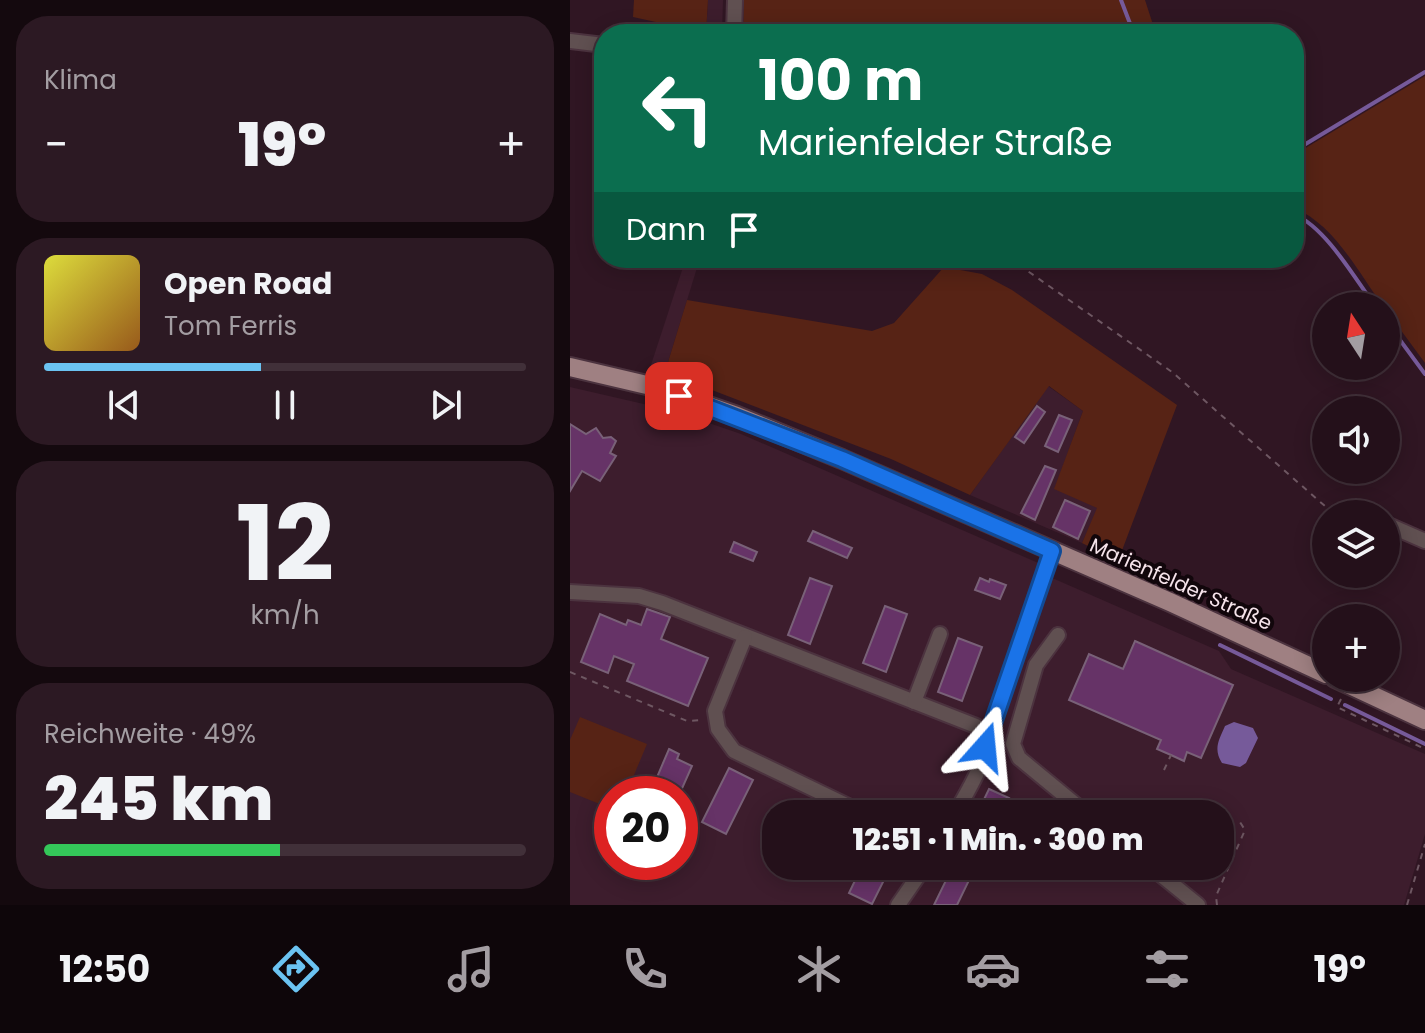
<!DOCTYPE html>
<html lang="de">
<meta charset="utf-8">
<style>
:root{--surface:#24101a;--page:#2c1923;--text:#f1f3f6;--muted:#a39da2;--line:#413039;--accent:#6bc3f2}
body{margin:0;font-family:Poppins,sans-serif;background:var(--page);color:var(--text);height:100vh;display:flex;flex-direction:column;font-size:30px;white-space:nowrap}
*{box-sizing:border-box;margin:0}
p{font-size:26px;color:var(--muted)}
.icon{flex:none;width:44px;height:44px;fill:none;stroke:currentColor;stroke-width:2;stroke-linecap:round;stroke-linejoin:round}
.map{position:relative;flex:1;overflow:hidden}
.panel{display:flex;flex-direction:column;gap:16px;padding:16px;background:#14090e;width:570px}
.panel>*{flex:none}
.hud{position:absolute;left:24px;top:24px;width:710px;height:244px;border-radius:32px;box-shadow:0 4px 20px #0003,0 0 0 2px var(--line);background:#0b6e4f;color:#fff;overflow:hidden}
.needle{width:52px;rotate:348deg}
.fabs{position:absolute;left:742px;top:292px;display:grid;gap:16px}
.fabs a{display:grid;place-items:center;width:88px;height:88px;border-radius:50%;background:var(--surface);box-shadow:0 4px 20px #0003,0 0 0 2px var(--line);font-size:40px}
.speed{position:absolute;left:24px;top:776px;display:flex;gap:16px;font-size:40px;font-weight:700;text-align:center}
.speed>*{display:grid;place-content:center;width:104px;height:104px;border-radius:50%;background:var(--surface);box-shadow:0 4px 20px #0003,0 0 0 2px var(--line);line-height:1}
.speed .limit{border:12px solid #d22;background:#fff;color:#111}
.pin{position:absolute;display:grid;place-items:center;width:68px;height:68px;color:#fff;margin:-34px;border-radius:16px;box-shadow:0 4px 12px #0006}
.me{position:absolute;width:88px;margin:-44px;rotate:18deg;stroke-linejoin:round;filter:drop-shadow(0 0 6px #0008)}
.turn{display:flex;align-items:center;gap:28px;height:168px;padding:0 32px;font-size:36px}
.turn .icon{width:104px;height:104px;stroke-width:2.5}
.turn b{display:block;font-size:56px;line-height:68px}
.then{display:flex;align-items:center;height:76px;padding:0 32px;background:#0003;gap:16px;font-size:30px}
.big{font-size:60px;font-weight:800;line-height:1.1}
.panel .tile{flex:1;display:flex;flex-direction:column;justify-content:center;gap:12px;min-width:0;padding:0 28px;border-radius:32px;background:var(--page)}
.panel .dial{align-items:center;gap:0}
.dial b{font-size:104px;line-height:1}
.song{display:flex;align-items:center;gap:24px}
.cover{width:96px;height:96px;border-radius:12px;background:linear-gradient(135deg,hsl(60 70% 55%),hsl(30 70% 35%))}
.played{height:8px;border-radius:4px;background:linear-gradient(90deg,var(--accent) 45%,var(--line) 45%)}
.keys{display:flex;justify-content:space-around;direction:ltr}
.heat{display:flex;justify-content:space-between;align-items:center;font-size:44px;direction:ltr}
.charge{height:12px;border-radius:6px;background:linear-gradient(90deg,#34c759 49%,var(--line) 0)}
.trip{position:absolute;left:192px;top:800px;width:472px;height:80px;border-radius:32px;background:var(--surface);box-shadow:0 4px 20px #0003,0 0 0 2px var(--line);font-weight:800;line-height:80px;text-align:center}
.tab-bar{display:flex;height:128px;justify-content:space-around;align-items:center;background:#0e060a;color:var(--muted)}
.tab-bar .icon{width:56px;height:56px}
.tab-bar .on{color:var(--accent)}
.tab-bar b{font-size:36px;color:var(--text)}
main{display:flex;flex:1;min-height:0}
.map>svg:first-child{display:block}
.built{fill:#3d1d2d;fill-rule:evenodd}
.green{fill:#572315}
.water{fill:#765a9a}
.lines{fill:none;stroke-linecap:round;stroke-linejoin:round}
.stream{stroke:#765a9a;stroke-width:4}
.building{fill:#663367;stroke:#796178;stroke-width:2}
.minor-casing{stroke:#4c333f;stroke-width:18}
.major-casing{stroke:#4c333f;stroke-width:22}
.path{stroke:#6e5762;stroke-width:2;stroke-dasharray:6 6;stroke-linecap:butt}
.minor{stroke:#605051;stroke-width:14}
.major{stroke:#9f8082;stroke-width:18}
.route-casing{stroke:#114b97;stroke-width:20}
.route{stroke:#1a73e8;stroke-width:14}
.labels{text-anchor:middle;stroke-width:8;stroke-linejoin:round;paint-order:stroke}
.street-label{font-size:20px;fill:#f5e3ea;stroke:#11060b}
</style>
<main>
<section class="panel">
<div class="tile"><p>Klima</p>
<div class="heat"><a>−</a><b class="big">19°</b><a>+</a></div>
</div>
<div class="tile">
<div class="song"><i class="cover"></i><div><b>Open Road</b><p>Tom Ferris</p></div></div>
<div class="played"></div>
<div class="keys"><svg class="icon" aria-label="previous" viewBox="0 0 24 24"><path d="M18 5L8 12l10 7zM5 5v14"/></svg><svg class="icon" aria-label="pause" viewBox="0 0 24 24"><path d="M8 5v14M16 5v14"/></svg><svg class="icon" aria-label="next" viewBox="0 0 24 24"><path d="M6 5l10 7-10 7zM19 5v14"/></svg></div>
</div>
<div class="tile dial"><b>12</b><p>km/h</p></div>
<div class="tile"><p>Reichweite · 49%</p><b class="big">245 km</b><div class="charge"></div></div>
</section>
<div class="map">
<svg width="855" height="905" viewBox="0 0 855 905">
<rect width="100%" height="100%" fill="#301623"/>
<g class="built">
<polygon points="138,0 153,0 152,34 136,34"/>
<polygon points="116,258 130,258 95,372 80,368"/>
<polygon points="478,386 513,411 485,488 528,508 512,543 400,495"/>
<path d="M0,387L104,411L171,434L482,569L480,577L649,651L661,669L855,754V834L834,905H0ZM42,794H110V862H42ZM206,814H650V866H206Z"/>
</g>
<g class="green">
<polygon points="64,0 138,0 136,33 63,17"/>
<polygon points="174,0 575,0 586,34 173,34"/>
<path d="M855,76V363L816,310V306H813C788,272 764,224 724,208V155Z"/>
<polygon points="374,267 412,274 442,290 607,405 548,561 512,543 527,508 484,489 513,411 479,386 400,495 321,459 95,372 117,300 302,331 324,323"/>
<polygon points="10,717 77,744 56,794 42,794 42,809 0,792 0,740"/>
</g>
<path class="water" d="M664,722L683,728L688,738L676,763L670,767L652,763C643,749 649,740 655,726Z"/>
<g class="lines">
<g class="stream">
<polyline points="551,0 564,34"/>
<polyline points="724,151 855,72"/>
<path d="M724,214C756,228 784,277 805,306"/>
<polyline points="816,321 855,374"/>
<polyline points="650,645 761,699"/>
<polyline points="775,705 855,744"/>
</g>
</g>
<g class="building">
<polygon points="467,406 475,412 454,443 445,437"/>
<polygon points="489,415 502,420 488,452 475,446"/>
<polygon points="0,424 16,434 26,428 33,438 41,437 46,441 40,453 46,456 30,481 12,471 0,491"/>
<polygon points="475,466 486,470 465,520 451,513"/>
<polygon points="495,500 520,511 508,539 483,527"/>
<polygon points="243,531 282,548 277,558 238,541"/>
<polygon points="164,542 187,552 183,561 160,552"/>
<polygon points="240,578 262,586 240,644 218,635"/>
<polygon points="410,578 419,582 420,579 436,585 430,599 405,590"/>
<polygon points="315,606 337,614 316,672 293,663"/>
<polygon points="77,609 100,617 91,639 138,658 118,706 57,681 64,664 44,656 38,673 11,662 30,614 56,625 58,620 71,625"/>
<polygon points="388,638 412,647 392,701 368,692"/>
<polygon points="565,641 663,685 631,758 617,752 614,761 601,755 587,749 591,740 499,700 519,654 553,669"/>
<polygon points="99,749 109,754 107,759 122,766 110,793 85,782"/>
<polygon points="159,768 183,780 156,834 132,822"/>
<polygon points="419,789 439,798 431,814 407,814"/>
<polygon points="292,866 321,866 302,904 279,893"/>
<polygon points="383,866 391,866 403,872 387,905 364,905"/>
</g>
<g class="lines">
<defs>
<g id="minor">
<polyline points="164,34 165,0"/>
<polyline points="0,41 34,45"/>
<polyline points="816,524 855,541"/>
<path d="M0,592L69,596L92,603L406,726C409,730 412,733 414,737C421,756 394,797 385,814"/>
<polyline points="488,635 466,665 443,744 449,758 517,814"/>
<polyline points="175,637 145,711 148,729 164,751 295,814"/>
<polyline points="344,702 370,634"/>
<polyline points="414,737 422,726 482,551"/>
<polyline points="580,866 628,905"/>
<polyline points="328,905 355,866"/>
</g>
<g id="major">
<polyline points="0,367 81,386 167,416 272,459 600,602 756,674"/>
<polyline points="765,678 855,720"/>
</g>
</defs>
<use href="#minor" class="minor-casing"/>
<use href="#major" class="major-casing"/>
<g class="path">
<polyline points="439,258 602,372 764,514"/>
<polyline points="0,672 117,721 133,720"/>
<polyline points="771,699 767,707 855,749"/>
<polyline points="594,770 601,755"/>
<polyline points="647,905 646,896 675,830 668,819"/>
<polyline points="837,905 855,844"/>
</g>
<use href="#minor" class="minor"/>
<use href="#major" class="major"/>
</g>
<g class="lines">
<defs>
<polyline id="route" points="109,396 272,459 482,551 422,726 414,737 415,747"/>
</defs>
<use href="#route" class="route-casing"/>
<use href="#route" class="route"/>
</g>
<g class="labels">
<g class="street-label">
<text transform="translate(611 584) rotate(24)" y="7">Marienfelder Straße</text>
</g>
</g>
</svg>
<div class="fabs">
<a><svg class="needle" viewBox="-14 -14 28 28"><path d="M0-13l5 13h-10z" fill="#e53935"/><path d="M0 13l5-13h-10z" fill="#a39da2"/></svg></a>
<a><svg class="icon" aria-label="sound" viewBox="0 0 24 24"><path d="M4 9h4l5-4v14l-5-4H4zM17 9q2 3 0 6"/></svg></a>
<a><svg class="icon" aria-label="layers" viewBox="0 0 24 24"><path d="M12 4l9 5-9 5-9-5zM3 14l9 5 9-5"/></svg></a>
<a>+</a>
</div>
<div class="speed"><div class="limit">20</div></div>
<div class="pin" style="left:109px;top:396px;background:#d93025"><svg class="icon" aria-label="arrive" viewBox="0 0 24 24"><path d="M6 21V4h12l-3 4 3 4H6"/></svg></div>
<svg class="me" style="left:415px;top:747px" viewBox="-20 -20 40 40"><path d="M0-17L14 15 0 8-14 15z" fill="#1a73e8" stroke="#fff" stroke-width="4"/></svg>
<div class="trip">12:51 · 1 Min. · 300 m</div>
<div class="hud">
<div class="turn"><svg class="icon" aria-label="left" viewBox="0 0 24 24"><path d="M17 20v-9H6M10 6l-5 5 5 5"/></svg><div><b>100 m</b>Marienfelder Straße</div></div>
<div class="then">Dann<svg class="icon" aria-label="arrive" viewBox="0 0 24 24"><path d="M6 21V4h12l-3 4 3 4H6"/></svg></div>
</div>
</div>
</main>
<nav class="tab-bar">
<b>12:50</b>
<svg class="icon on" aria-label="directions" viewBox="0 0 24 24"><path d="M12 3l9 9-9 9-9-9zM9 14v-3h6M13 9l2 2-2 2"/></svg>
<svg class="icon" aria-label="music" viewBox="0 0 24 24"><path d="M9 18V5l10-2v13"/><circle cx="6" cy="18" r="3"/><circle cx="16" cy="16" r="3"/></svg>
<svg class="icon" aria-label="phone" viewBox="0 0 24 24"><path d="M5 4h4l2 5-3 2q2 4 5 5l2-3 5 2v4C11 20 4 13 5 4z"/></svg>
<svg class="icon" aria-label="climate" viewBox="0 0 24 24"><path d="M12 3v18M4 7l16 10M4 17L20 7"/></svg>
<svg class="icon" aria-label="car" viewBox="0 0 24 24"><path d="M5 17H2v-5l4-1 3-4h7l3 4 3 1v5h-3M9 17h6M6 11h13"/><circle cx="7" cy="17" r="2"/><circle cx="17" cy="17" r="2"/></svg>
<svg class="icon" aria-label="filters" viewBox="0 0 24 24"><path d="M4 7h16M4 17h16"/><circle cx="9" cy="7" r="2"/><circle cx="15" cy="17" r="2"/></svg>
<b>19°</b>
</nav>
